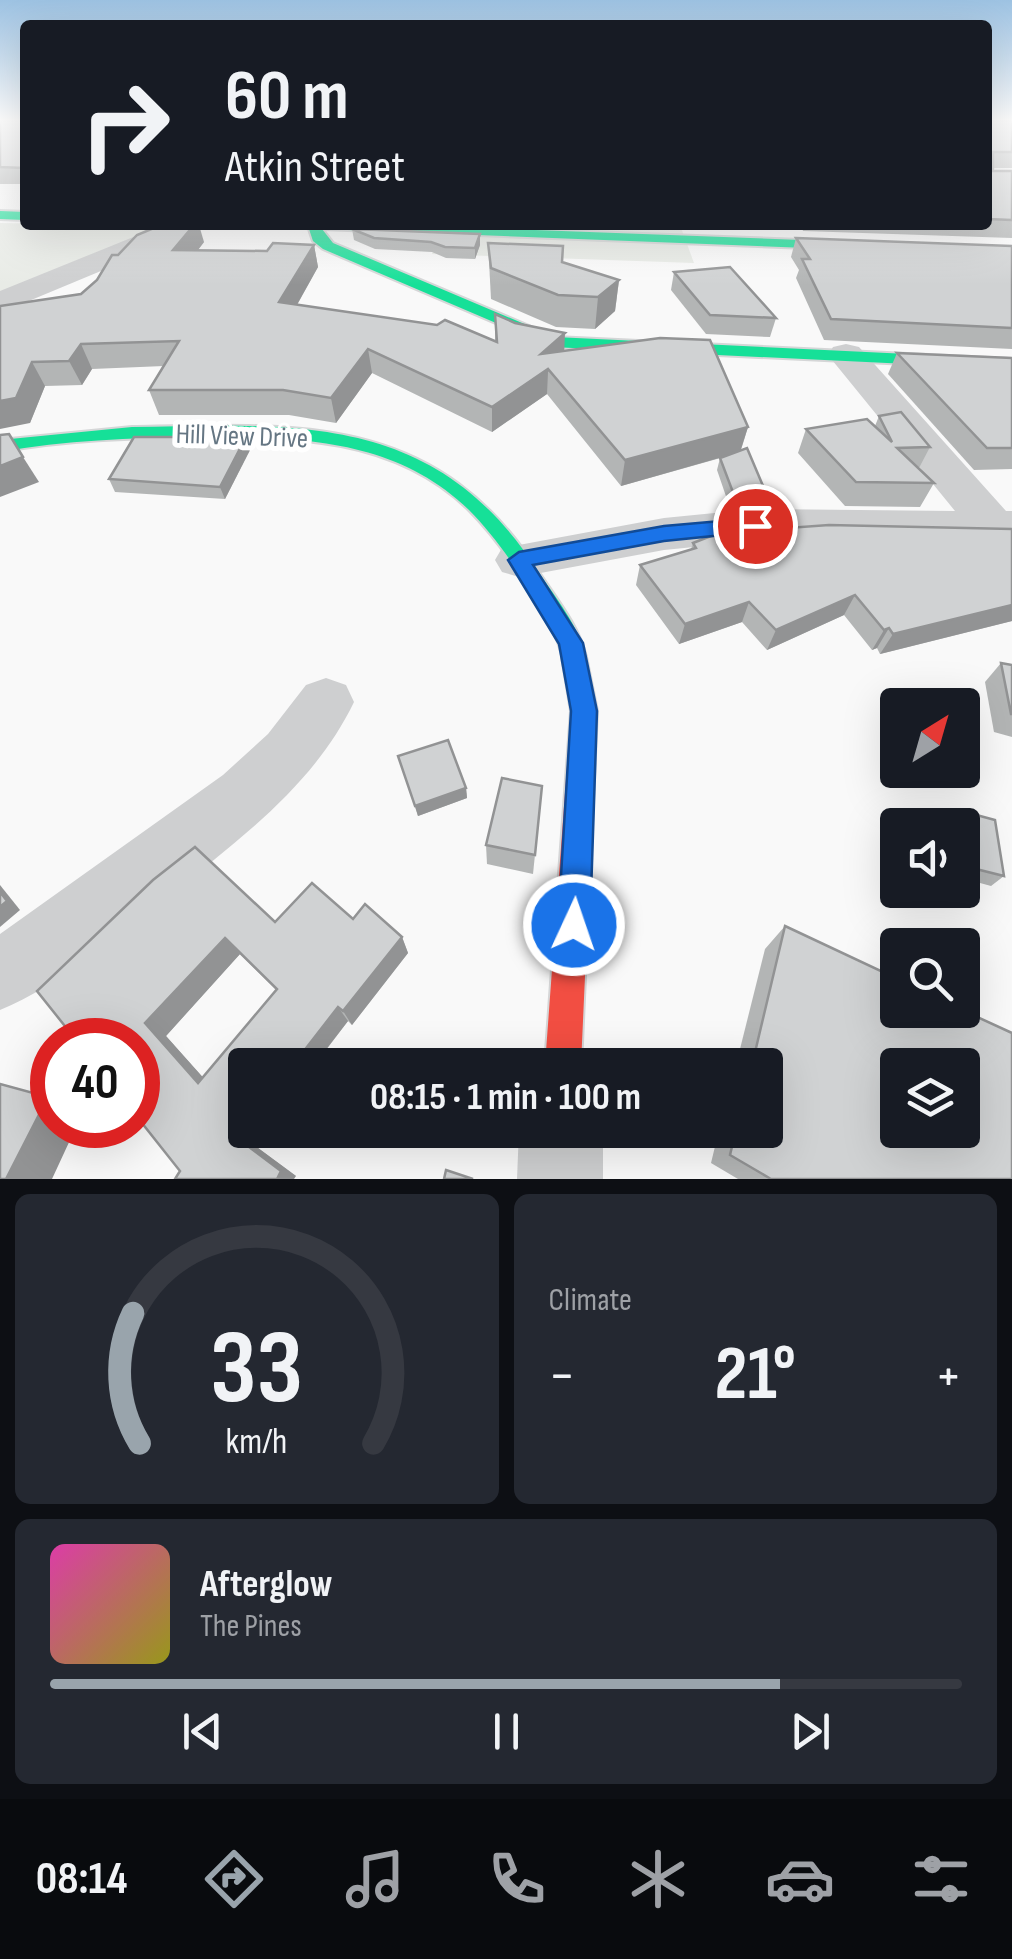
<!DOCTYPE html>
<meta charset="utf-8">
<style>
:root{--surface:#171b24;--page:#242831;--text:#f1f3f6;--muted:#9ea1a6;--line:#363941;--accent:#99a4ac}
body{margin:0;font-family:"Sofia Sans Condensed",sans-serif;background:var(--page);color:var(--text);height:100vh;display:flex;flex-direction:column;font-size:38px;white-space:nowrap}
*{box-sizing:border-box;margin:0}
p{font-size:32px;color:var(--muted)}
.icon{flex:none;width:55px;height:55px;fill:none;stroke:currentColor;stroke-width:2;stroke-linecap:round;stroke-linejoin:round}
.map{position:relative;height:1179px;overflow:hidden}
.side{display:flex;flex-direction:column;gap:15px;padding:15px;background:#0d0f14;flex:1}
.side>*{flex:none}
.guide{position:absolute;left:20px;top:20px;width:972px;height:210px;border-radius:10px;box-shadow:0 10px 40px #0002;background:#171b24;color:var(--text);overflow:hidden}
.needle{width:65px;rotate:37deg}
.tools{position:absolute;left:880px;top:688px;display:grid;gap:20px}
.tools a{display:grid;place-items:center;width:100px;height:100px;border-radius:10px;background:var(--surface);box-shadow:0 10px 40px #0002;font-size:50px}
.speed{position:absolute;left:30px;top:1018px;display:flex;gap:20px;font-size:50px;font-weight:700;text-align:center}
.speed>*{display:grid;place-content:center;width:130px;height:130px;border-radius:50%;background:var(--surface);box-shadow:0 10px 40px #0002;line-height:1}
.speed .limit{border:15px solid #d22;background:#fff;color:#111}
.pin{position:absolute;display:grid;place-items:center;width:85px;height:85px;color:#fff;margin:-42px;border:5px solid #fff;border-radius:50%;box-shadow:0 2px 10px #0007}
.me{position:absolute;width:110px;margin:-55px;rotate:3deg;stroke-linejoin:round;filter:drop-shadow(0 0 8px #0008)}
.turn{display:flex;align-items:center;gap:35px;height:210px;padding:0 40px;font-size:45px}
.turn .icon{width:130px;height:130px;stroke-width:2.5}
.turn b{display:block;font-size:70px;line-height:85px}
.big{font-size:75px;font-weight:700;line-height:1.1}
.side .card{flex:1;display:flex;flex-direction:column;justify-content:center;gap:15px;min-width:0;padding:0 35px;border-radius:15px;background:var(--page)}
.side .dial{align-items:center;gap:0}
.dial svg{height:260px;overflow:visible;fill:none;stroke:var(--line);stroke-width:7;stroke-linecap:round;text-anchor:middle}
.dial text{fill:var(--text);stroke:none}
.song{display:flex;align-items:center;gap:30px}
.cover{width:120px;height:120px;border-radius:15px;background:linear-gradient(135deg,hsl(320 70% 55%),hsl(60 70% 35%))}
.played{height:10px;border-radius:5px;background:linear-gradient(90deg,var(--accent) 80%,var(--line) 80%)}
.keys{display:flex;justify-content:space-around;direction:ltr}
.heat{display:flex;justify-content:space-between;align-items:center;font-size:55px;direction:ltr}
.side .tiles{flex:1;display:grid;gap:15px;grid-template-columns:1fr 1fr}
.card:last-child{grid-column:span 2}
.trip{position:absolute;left:228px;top:1048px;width:555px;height:100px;border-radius:10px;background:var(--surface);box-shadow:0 10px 40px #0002;font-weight:700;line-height:100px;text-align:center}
.dock{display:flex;height:160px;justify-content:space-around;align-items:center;background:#090b0e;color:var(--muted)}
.dock .icon{width:70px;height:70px}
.dock .active{color:var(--accent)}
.dock b{font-size:45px;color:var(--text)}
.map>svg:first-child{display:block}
.green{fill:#e8ebe6}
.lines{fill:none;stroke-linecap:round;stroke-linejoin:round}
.fast-casing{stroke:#d5d6d7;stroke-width:4}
.jam-casing{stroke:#d5d6d7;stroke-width:4}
.street{fill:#cecfd0;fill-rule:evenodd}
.fast{fill:#16e098;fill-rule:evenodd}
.jam{fill:#f24e42;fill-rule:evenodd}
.wall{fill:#b3b5b5;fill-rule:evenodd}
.shaded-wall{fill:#929394}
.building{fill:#d0d2d3;stroke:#929394;stroke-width:2.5;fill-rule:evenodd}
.route{fill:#1a73e8;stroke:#114b97;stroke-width:2.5}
.labels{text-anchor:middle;stroke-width:10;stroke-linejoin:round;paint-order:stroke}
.street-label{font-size:28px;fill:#657683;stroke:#fff}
</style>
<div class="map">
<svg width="1012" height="1179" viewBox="0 0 1012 1179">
<rect width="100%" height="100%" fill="#f9f9f9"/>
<g class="green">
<polygon points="0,223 167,226 0,292"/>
<polygon points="441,225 680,225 694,263 432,254"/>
</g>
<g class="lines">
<defs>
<g id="fast">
<polygon points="0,211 25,212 25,220 0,219"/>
<polygon points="300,225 404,225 1012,248 1012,256 322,229 333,243 555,337 1012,359 1012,369 552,347 323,249 313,241 309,229"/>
<path d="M132,427C300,424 436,413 538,571C555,597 579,626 586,657L583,664L574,667L565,664C562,657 561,650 558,642C539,600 502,543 469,510C394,437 294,437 197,437C131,438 65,440 0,452V440Z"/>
</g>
<polygon id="jam" points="574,647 583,650 586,657 597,711 581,1065 545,1065 571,711 562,657 565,650"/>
</defs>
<use href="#fast" class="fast-casing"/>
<use href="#jam" class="jam-casing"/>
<g class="street">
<polygon points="163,225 201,225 197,231 0,313 0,291"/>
<polygon points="846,344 859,347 1006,511 1012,511 1012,543 755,541 664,550 519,577 502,572 495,560 502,548 664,518 755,509 955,511 828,355 833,347"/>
<path d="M326,678L346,685L354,702C313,787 237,841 165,899C113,940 62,984 0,1010V934L223,775L268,734L306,685Z"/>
<polygon points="519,1130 603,1130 603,1179 517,1179"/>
</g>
<use href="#fast" class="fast"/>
<use href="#jam" class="jam"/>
</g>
<g class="wall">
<rect x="0" y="120" width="25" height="64"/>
<polygon points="988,120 1012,120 1012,168 993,168 993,171 1012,171 1012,238 803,231 801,225 988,225"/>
<polygon points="352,229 480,245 475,259 446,258 432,252 375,249 354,240"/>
<polygon points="796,238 1012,246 1012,349 824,340 796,278 799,270 791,257"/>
<polygon points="204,242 198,250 267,251 314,245 318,267 297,305 495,341 495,314 564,351 748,427 741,450 766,493 762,505 730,508 717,470 720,458 724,457 621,486 547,394 492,432 372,373 336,423 289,415 159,415 149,390 164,366 92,369 82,385 45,386 30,423 0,306 81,294 97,280 118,255"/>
<polygon points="488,243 562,262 619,280 615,311 595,329 556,327 491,299"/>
<polygon points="674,272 776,318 770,337 706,334 671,290"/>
<polygon points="897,353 1012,358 1012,469 974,470 888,374"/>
<polygon points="879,416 930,447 919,468 934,483 920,507 845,506 798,453 806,429 875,426"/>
<polygon points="246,437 250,450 225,499 115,492 109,479"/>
<polygon points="788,528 1012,529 1012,621 880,654 877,648 872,650 844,615 767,650 742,622 679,644 636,585 640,565 691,549 693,543"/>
<polygon points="1001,663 1012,665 1012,737 994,732 985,682"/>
<polygon points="398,756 466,788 467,798 418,816"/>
<polygon points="542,786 533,874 487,864 486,845"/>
<polygon points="958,810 1004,876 991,886 962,878 962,825 948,825 948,820"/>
<path d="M353,919L402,937L408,953L352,1025L348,1021L254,1145L296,1176L180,1171L37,991L275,922ZM240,954L276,990L203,1078L166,1036Z"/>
<polygon points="785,926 1012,1179 738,1179 711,1163 719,1130 765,1130 765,1065 736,1065 765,949"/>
</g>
<g class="shaded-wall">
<polygon points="194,225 199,225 204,242 181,272 173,250"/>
<polygon points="480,234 480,245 475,259 475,248"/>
<polygon points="314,245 318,267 285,326 279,302"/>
<polygon points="619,280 615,311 595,329 598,297"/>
<polygon points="565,333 564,357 548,372 547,394 492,432 492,407 541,354"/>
<polygon points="81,344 92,369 82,385 69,361"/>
<polygon points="368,349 372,373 336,423 331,398"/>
<polygon points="32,362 45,386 30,423 0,429 0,401"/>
<polygon points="748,427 740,452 621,486 625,460"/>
<polygon points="246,437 250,450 225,499 220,487"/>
<polygon points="23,457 39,482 0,497 0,466"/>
<polygon points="855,595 844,615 767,650 776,630"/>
<polygon points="749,602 742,622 679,644 685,624"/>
<polygon points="1012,605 1012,621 880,654 893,634"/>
<polygon points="889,628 877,648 872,650 884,630"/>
<polygon points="466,788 467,798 418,816 415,806"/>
<polygon points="0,885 20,910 0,927"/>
<polygon points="402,937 408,953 352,1025 343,1011"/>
<polygon points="225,938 240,954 166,1036 217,1093 198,1083 145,1023"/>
<polygon points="338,1007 348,1021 314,1065 293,1065"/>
<polygon points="48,1097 52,1098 52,1125 77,1125 52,1179 6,1179"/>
<polygon points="245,1128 245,1130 265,1130 254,1145 296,1176 294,1179 277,1179 237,1138"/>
</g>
<g class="building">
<polygon points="0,120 25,120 25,168 0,167"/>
<polygon points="988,120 1012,120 1012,152 993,152 993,171 1012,171 1012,220 988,219"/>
<polygon points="161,225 194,225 173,250 267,251 273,243 314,245 279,302 437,325 445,320 497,342 495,314 515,323 565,333 541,354 660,338 710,340 748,427 625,460 548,369 492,407 368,349 331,398 283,390 149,390 179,341 81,344 69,361 32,362 16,398 0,401 0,306 81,294 97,280 112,255 118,255 137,235"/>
<polygon points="352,229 480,234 475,248 445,247 431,242 374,238"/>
<polygon points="796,238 1012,246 1012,328 831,319 802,259 810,259"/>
<polygon points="488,243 563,246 562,262 619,280 598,297 558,295 491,268"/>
<polygon points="730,267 776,318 710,315 674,272"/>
<polygon points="897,353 1012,358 1012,448 987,448"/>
<polygon points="901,412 930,447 897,448 934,483 856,482 806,429 867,419 892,442 879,416"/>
<polygon points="9,434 23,457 0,466 0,435"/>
<polygon points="134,437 246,437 220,487 109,479"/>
<polygon points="747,448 766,493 734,495 720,458"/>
<polygon points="762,524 786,525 788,528 829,525 1012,529 1012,605 893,634 889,628 884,630 855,595 776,630 749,602 685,624 640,565 696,548 693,543 734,527"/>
<polygon points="1001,663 1012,665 1012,714 1011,714"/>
<polygon points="448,740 466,788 415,806 398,756"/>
<polygon points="502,778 542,786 535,855 486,845"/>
<polygon points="958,810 995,820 1004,876 964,866 962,825 960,825"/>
<path d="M195,847L275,922L312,883L353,919L365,904L402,937L343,1011L338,1007L293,1065H245V1128L237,1138L281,1171L277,1179H175L180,1171L138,1118V1040H76L37,991L153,880ZM225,938L277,989L198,1083L145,1023Z"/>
<polygon points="0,892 7,901 0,907"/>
<path d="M785,926L898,979V1010H962L1012,1033V1179H771L730,1155L736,1130H765V1065H752ZM898,1065H962V1130H898Z"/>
<polygon points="0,1084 48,1097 6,1179 0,1179"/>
<polygon points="446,1170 473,1179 444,1179"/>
</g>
<linearGradient id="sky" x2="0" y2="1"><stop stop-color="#9dc2e2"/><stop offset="0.42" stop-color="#fcfcfc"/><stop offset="1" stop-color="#fcfcfc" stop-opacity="0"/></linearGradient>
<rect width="1012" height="285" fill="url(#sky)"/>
<polygon class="route" points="755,518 762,520 765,526 762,531 664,541 533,565 583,643 597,711 590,925 585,936 574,941 563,936 558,925 571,711 559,644 508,560 519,552 664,526"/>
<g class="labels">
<g class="street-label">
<text transform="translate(242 435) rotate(2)" y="10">Hill View Drive</text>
</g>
</g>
</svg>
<div class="tools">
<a><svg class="needle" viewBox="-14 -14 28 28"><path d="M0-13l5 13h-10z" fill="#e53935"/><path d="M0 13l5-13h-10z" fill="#9ea1a6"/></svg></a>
<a><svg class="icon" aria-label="sound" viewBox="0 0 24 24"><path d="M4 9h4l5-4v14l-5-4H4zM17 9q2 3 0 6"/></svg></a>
<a><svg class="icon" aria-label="search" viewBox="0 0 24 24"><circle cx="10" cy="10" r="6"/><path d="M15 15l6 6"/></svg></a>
<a><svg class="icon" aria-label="layers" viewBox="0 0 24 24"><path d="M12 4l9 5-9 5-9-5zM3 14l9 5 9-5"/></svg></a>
</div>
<div class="speed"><div class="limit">40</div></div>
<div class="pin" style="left:755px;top:526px;background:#d93025"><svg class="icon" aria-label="arrive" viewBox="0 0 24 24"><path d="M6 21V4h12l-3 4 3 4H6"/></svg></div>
<svg class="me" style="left:574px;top:925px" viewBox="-20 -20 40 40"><circle r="17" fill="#1a73e8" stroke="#fff" stroke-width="3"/><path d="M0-11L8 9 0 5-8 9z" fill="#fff"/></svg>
<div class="trip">08:15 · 1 min · 100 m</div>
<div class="guide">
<div class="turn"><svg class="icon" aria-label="right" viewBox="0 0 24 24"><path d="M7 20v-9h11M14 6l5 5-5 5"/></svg><div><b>60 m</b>Atkin Street</div></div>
</div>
</div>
<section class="side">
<div class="tiles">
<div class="card dial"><svg viewBox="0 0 100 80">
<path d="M14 69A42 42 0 1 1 86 69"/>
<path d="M14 69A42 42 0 0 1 12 29" stroke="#99a4ac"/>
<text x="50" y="56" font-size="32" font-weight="700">33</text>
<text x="50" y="72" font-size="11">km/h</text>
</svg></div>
<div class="card"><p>Climate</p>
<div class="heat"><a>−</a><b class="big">21°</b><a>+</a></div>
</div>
<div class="card">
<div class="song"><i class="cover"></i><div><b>Afterglow</b><p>The Pines</p></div></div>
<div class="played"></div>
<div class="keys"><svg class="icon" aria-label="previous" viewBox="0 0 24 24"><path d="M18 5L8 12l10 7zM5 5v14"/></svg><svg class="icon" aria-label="pause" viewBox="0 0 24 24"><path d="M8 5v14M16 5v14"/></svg><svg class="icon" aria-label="next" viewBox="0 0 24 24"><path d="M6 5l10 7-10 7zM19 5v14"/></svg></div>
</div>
</div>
</section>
<nav class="dock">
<b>08:14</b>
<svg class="icon active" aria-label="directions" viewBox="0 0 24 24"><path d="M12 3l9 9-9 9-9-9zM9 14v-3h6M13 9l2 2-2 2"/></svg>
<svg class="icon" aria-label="music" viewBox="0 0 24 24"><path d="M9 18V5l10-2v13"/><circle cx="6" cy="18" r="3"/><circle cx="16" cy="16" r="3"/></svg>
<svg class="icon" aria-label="phone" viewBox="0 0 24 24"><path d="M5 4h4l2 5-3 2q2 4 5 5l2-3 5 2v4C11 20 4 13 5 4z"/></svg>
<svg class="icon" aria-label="climate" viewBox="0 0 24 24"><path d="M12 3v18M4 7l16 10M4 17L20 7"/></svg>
<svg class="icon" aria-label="car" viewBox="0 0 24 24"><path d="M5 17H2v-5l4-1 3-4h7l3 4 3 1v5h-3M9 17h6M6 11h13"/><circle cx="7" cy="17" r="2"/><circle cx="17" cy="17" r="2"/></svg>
<svg class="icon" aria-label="filters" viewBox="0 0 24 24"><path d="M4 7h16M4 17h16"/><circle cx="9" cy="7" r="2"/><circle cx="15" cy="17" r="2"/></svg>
</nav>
